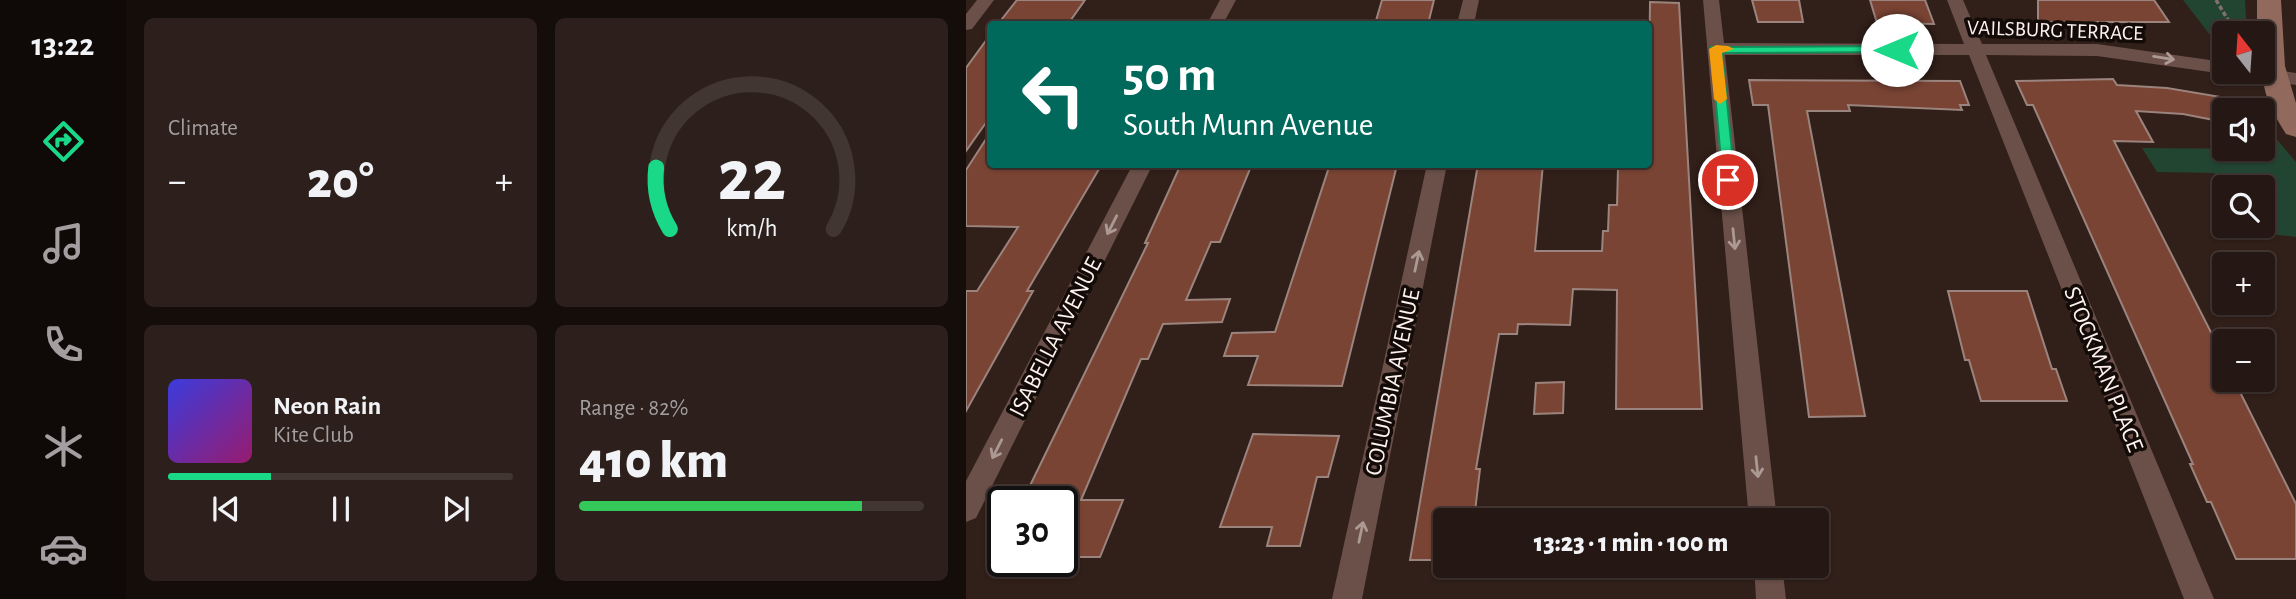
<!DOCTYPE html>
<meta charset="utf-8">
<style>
:root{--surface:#251713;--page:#2d201c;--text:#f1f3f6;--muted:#a39fa0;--line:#423633;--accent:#19d989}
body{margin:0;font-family:"Alegreya Sans",sans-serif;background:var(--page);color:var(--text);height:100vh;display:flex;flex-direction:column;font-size:26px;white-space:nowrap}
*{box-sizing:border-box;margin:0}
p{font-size:23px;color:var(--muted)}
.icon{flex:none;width:38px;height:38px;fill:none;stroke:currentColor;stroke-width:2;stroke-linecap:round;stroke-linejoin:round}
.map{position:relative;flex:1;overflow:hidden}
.drawer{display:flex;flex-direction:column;gap:18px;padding:18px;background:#140d0a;width:840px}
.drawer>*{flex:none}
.guide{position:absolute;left:21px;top:21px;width:665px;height:147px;border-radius:7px;box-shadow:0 2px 5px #0004,0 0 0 2px var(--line);background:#00695c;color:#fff;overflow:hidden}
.needle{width:46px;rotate:343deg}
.buttons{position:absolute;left:1246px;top:21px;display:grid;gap:14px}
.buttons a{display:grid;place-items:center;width:63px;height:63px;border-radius:7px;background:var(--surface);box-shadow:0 2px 5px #0004,0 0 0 2px var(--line);font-size:35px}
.speed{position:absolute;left:21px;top:486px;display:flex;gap:14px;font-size:35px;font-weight:700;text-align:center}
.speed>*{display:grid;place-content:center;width:91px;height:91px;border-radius:50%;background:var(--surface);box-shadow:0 2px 5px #0004,0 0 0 2px var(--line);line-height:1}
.speed .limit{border:4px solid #111;border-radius:10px;background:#fff;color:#111}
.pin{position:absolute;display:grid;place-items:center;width:60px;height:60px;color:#fff;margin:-30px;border:4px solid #fff;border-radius:50%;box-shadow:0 2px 7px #0007}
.me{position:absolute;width:77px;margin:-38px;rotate:270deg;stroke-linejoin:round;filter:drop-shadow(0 0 5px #0008)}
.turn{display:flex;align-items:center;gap:24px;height:147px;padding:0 21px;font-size:32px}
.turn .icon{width:91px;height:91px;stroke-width:2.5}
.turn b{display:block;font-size:49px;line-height:60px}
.big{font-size:52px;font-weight:800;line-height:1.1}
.drawer .tile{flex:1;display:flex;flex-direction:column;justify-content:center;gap:10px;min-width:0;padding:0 24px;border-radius:10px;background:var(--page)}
.drawer .dial{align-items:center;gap:0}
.dial svg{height:182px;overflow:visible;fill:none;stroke:var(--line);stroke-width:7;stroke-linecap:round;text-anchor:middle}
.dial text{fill:var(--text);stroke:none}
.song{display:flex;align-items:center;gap:21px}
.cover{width:84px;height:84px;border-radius:10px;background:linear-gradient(135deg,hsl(240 70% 55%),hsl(320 70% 35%))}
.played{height:7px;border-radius:4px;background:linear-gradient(90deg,var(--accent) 30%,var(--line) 30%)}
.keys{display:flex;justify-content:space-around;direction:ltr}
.heat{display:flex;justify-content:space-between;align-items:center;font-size:38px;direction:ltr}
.charge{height:10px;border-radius:5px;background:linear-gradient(90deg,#34c759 82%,var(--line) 0)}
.drawer .tiles{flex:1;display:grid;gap:18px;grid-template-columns:repeat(2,1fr)}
.trip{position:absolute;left:467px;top:508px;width:396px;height:70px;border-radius:7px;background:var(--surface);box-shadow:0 2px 5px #0004,0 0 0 2px var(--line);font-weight:800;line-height:70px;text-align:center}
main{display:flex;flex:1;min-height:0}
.dock{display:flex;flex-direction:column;width:126px;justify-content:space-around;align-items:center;background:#0f0908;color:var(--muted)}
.dock .icon{width:49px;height:49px}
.dock .current{color:var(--accent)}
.dock b{font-size:32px;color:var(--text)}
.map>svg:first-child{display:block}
.green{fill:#224531}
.building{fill:#7a4434;stroke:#9b847d;stroke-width:2}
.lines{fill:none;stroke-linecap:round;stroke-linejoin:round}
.path{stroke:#81716b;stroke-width:3.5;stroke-dasharray:4.5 2.5;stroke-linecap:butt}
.street{fill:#6a5049;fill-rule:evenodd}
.secondary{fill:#91695d;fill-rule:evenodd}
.oneway{stroke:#ad9993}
.route{fill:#19d989;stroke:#108d59;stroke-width:2}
.slow{fill:#f59e0b}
.labels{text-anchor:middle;stroke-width:7;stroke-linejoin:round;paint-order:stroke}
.far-street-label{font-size:21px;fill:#fff2ee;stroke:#130b08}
.street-label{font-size:24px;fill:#fff2ee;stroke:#130b08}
</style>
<main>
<nav class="dock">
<b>13:22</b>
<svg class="icon current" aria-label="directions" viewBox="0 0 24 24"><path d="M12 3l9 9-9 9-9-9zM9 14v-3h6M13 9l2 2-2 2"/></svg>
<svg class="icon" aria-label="music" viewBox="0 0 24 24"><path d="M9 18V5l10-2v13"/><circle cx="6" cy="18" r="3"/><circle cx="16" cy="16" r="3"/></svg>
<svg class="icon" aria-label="phone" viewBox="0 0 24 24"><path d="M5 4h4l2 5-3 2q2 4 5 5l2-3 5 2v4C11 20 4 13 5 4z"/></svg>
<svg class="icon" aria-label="climate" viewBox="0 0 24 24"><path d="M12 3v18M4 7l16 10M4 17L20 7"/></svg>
<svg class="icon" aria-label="car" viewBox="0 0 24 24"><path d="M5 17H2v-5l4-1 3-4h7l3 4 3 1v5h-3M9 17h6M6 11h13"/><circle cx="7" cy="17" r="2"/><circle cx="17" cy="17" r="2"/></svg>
</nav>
<section class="drawer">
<div class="tiles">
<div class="tile"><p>Climate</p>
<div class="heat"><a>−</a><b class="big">20°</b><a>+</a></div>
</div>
<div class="tile dial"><svg viewBox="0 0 100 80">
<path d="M14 69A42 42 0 1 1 86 69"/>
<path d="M14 69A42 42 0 0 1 8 42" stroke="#19d989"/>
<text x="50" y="56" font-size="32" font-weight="700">22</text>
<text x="50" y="72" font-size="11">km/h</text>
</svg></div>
<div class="tile">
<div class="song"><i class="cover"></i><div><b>Neon Rain</b><p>Kite Club</p></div></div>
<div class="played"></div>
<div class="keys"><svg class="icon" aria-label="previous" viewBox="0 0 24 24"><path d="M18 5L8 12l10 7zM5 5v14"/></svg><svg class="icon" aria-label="pause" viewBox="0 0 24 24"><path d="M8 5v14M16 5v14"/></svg><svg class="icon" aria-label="next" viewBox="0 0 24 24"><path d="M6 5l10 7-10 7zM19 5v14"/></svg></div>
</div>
<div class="tile"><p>Range · 82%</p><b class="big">410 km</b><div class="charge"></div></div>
</div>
</section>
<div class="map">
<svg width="1330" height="599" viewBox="0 0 1330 599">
<rect width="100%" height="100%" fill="#311f19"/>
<g class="green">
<polygon points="1217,0 1279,0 1281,33 1258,33 1258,53"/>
<polygon points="1297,123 1330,162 1330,237 1295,233 1290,226 1297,226 1297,187 1259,187 1248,173 1191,172 1176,148 1297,149"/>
</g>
<g class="building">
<polygon points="51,0 119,0 102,24 32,24"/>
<polygon points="416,0 468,0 462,24 409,24"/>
<polygon points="786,0 833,0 837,22 792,22"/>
<polygon points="904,0 959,0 968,24 911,23"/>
<polygon points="1072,0 1188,0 1203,22 1072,22"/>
<polygon points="684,2 713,3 736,409 650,409 651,290 607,289 604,325 552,324 551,334 533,334 510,469 514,469 508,520 480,520 480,560 444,560 512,164 577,164 569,251 636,251 637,231 642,231 643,205 651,205 652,168 682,167"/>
<polygon points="24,35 24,117 0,151 0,68"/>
<polygon points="1147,79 1151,85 1201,88 1255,97 1258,122 1217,114 1170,111 1187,142 1148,141 1258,358 1258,380 1268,380 1330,504 1330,559 1270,559 1245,502 1241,502 1224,464 1227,464 1067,105 1061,105 1050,81"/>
<polygon points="783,80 994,81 1003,105 994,105 996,110 882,105 884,111 841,111 899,416 843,417 802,105 787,105"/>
<polygon points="24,133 24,164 136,164 61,291 67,291 0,411 0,291 11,291 52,227 0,226 0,170"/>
<polygon points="215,164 286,164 254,242 245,242 220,300 264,299 256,322 197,324 182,359 175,359 115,500 157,500 134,557 96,557 96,502 56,502 182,243 179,243"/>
<polygon points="364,164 424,164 423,168 430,169 376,386 282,385 292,356 258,356 266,333 309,332"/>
<polygon points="982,291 1061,291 1086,369 1090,369 1101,401 1015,401 1003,360 999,360"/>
<polygon points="598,382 597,413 568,414 570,383"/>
<polygon points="287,434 373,436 362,477 351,477 334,546 301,546 306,527 254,527"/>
</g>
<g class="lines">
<polyline class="path" points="1250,0 1270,33"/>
<g class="street">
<polygon points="11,0 28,0 6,29 0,30 0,14"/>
<polygon points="254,0 270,0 257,24 241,24"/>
<polygon points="497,0 513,0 508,24 491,24"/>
<polygon points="737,0 753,0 758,43 998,44 981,0 997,0 1016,44 1131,44 1258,62 1258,72 1264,72 1258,74 1131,56 1020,55 1248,599 1218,599 1003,55 759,55 811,520 783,520"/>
<polygon points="1297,68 1330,73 1330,85 1284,78 1275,72 1297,72"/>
<polygon points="167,164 187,164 10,518 0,522 0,481"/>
<polygon points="461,164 481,164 396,599 366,599"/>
<polygon points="788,565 816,565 820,599 790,599"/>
</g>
<path class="secondary" d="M1291,0H1315L1319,66L1330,103V137L1320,134C1292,89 1297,82 1297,33H1291Z"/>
</g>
<defs><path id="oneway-shaft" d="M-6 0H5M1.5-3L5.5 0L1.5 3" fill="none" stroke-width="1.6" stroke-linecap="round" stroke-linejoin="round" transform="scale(1.75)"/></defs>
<g class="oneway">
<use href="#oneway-shaft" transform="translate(1198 58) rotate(9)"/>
<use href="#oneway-shaft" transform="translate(146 225) rotate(117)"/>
<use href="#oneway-shaft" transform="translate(768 239) rotate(84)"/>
<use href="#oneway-shaft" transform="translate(451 261) rotate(-78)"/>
<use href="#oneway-shaft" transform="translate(31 449) rotate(117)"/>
<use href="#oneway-shaft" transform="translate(791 467) rotate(84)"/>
<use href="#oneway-shaft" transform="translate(395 532) rotate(-78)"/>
</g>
<polygon class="route" points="931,46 935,47 935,52 756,53 769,180 767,183 757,183 745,47"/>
<polygon class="slow" points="762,46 768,49 756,53 761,99 754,104 748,99 743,49 750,45"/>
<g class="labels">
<g class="far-street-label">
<text transform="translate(1089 30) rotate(2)" y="7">VAILSBURG TERRACE</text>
</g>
<g class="street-label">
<text transform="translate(89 337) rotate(-63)" y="8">ISABELLA AVENUE</text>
<text transform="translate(1138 369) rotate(68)" y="8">STOCKMAN PLACE</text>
<text transform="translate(426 382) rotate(-78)" y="8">COLUMBIA AVENUE</text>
</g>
</g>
</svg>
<div class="buttons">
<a><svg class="needle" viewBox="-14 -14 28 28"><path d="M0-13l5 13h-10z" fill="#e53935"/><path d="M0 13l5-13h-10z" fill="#a39fa0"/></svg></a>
<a><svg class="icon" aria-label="sound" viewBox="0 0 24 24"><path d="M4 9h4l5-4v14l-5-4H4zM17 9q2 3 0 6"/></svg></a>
<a><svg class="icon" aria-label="search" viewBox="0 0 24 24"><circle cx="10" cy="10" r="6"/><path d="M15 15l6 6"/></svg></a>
<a>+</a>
<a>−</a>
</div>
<div class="speed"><div class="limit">30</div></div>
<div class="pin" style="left:762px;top:180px;background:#d93025"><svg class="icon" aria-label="arrive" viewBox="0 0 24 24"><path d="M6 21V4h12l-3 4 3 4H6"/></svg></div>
<svg class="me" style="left:931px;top:50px" viewBox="-20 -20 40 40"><circle r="19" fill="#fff"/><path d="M0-13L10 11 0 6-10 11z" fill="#19d989"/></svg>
<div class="trip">13:23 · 1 min · 100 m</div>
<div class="guide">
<div class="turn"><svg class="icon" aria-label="left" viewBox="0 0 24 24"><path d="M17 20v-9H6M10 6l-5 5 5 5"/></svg><div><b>50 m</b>South Munn Avenue</div></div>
</div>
</div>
</main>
